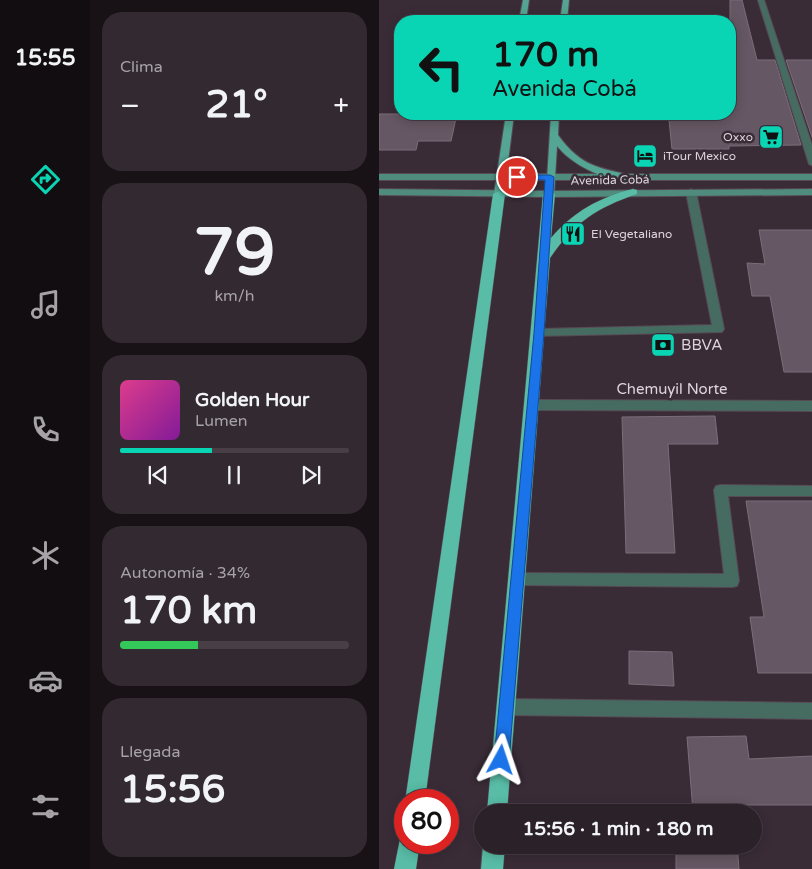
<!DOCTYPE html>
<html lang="es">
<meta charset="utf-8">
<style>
:root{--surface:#2b2129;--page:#332931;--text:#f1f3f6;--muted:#a6a3a8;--line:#473e46;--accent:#09d5b5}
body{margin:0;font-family:"Varela Round",sans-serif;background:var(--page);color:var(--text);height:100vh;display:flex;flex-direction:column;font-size:19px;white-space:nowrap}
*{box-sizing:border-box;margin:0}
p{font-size:16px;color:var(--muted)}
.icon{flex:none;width:28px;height:28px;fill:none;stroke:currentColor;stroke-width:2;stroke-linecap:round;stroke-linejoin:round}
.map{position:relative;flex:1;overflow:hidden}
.drawer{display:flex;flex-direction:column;gap:12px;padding:12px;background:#181217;width:289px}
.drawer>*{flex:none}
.top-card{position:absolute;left:15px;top:15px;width:342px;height:105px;border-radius:20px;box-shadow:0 2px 12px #0003,0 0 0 1px var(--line);background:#09d5b5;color:#111;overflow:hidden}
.speed{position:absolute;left:15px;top:789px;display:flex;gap:10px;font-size:25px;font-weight:700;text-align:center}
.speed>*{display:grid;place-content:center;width:65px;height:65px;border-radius:50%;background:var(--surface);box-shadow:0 2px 12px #0003,0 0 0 1px var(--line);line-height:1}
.speed .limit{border:8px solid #d22;background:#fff;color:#111}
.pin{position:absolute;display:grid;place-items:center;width:42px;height:42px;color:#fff;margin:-21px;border:2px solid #fff;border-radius:50%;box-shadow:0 1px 5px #0007}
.me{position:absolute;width:55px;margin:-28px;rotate:5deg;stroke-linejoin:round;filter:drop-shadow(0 0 4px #0008)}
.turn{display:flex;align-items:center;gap:18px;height:105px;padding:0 15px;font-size:22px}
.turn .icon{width:65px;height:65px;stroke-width:2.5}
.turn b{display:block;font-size:35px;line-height:42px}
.big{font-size:38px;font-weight:700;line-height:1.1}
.drawer .card{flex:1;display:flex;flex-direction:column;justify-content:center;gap:8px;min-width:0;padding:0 18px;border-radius:20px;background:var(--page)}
.drawer .dial{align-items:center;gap:0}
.dial b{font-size:65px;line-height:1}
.song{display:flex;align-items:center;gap:15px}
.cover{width:60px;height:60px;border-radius:8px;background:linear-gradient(135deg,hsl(330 70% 55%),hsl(290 70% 35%))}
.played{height:5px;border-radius:2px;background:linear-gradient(90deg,var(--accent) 40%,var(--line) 40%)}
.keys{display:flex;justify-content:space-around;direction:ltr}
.heat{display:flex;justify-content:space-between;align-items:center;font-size:28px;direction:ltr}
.charge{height:8px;border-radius:4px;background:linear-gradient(90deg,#34c759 34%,var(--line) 0)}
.trip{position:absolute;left:95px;top:804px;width:288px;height:50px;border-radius:25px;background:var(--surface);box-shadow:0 2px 12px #0003,0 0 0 1px var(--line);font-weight:700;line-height:50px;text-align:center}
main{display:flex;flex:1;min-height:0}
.dock{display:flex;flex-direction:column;width:90px;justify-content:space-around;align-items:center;background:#110d10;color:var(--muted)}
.dock .icon{width:35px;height:35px}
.dock .active{color:var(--accent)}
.dock b{font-size:22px;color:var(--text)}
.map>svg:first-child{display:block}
.building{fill:#655763;stroke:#7d6d7a}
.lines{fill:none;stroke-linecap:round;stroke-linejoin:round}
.lane-casing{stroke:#574a55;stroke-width:2}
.street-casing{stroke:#574a55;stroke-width:2}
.secondary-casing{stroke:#574a55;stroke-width:2}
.primary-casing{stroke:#574a55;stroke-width:2}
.highway-casing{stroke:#574a55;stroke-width:1}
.lane{fill:#466c62;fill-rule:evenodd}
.street{fill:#466c62;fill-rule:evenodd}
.secondary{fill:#4f8c7e;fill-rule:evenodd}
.primary{fill:#54a593;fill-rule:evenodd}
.highway{fill:#58bca6;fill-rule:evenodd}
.route{fill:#1a73e8;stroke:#114b97}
.labels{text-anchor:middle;stroke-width:5;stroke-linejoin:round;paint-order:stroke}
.far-poi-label{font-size:12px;fill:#ded5dc;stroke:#392c37;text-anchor:start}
.far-street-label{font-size:12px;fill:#ded5dc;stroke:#392c37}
.poi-label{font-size:15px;fill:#ded5dc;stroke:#392c37;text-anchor:start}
.street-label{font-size:15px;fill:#ded5dc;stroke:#392c37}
</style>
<main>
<nav class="dock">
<b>15:55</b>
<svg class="icon active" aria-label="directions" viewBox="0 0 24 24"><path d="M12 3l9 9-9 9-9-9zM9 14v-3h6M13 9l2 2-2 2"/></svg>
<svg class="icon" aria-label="music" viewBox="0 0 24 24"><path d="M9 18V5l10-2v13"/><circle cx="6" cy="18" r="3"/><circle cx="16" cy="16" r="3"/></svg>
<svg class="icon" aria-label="phone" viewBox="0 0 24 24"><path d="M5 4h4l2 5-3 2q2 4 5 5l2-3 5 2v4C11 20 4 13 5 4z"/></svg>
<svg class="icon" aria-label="climate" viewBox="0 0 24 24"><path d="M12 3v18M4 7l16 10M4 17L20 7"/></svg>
<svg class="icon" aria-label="car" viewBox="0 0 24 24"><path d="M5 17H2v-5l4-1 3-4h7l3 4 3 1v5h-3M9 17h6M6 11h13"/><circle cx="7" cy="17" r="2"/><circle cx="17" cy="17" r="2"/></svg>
<svg class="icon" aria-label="filters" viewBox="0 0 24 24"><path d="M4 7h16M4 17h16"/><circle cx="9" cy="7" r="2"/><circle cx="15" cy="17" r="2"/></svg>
</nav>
<section class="drawer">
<div class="card"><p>Clima</p>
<div class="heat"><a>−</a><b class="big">21°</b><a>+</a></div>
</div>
<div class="card dial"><b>79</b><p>km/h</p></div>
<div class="card">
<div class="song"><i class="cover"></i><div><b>Golden Hour</b><p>Lumen</p></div></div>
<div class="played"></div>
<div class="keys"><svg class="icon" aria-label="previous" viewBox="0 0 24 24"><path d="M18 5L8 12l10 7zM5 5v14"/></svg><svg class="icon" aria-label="pause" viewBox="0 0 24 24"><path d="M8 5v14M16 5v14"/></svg><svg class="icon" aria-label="next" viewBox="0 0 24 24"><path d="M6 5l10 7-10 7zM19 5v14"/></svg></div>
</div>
<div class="card"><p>Autonomía · 34%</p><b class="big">170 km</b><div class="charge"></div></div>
<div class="card"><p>Llegada</p><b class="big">15:56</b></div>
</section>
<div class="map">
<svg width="434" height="869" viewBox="0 0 434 869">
<rect width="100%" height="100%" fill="#392c37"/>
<g class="building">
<polygon points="351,0 363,0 378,60 396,60 422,145 350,146 350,149 293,149 290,120 306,118 306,114 351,114"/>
<polygon points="407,60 434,60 434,140"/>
<polygon points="0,114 78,114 72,141 39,141 37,150 0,150"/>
<polygon points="380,230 434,230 434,372 405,372 391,296 373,296 368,263 386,264"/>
<polygon points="336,416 339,444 289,444 296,553 247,553 243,417"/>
<polygon points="367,501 434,501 434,673 379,673 371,617 385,617"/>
<polygon points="250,651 293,652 295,686 250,684"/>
<polygon points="367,736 370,759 434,756 434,805 355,805 356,812 314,812 308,737"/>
<polygon points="297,845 358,845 360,869 297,869"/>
</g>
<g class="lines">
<defs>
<g id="lane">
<polygon points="312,189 317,192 345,329 343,332 156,336 154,333 160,329 333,325 307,192"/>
<polygon points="153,400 434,401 434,411 153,410 147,405"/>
<polygon points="342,485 434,486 434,496 349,496 360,581 358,586 353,587 137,585 132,584 130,579 132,574 137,573 345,574 335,490 337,486"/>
<polygon points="126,699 434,703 434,719 126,715 120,713 118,707 120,701"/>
</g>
<polygon id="street" points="379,0 385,0 434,148 434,166 430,164"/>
<g id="secondary">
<rect x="0" y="174" width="434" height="6"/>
<polygon points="0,189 170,191 434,189 434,195 170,197 0,195"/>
</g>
<g id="primary">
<polygon points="144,0 150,0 147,21 140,21"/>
<polygon points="184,0 190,0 188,21 181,21"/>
<polygon points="127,114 135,114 125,194 120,197 115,194"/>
<path d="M172,114H180L179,135C202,167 220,168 256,176V180C231,184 194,166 178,146L175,194L173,196H167Z"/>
</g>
<g id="highway">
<path d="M254,189L258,190V194C217,208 196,222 171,258L128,812H108L164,194L170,191L176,194L172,238C194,212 221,197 254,189Z"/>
<polygon points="120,191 126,194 46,800 26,802 114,194"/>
<polygon points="26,833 26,842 41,842 37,869 15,869 22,834"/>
<polygon points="104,845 126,845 124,869 102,869"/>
</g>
</defs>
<use href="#lane" class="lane-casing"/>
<use href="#street" class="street-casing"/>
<use href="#secondary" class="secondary-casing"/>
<use href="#primary" class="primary-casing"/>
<use href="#highway" class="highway-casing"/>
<use href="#lane" class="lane"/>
<use href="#street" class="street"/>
<use href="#secondary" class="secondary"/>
<use href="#primary" class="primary"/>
<use href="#highway" class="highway"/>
</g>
<polygon class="route" points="138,175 171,175 175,177 165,333 130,760 128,765 122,768 117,765 115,760 155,333 166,180 135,179 135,176"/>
<defs>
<symbol id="supermarket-square" viewBox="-11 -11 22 22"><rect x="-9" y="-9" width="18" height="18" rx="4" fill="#09d5b5" stroke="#392c37"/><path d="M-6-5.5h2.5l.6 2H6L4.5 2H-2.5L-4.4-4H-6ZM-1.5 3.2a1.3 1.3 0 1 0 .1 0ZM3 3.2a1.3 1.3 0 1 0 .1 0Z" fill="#111"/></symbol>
<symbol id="hotel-square" viewBox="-11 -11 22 22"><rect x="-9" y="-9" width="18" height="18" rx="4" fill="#09d5b5" stroke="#392c37"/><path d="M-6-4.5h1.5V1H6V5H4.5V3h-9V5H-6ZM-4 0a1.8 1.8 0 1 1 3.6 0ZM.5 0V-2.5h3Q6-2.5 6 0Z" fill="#111"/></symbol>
<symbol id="restaurant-square" viewBox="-11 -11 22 22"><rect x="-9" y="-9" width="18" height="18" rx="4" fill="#09d5b5" stroke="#392c37"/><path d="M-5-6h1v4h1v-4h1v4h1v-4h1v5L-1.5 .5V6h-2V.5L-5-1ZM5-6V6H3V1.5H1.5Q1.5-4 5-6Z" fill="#111"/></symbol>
<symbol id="bank-square" viewBox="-11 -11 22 22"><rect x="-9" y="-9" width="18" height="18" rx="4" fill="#09d5b5" stroke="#392c37"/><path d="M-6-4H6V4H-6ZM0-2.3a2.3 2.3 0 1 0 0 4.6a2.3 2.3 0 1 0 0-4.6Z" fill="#111"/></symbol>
</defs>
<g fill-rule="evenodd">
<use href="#supermarket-square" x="378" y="123" width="28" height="28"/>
<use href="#hotel-square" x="252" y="142" width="28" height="28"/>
<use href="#restaurant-square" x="180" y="220" width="28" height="28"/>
<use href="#bank-square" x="270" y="331" width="28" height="28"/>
</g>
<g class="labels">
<g class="far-poi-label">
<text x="374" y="141" text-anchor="end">Oxxo</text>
<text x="284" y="160">iTour Mexico</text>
<text x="212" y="238">El Vegetaliano</text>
</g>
<g class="far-street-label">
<text transform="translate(231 180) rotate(-1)" y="4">Avenida Cobá</text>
</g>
<g class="poi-label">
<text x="302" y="350">BBVA</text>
</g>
<g class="street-label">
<text x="293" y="394">Chemuyil Norte</text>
</g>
</g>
</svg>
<div class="speed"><div class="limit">80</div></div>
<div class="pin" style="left:138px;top:177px;background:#d93025"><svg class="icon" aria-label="arrive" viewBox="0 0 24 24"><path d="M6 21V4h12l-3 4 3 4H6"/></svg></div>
<svg class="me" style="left:122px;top:760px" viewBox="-20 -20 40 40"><path d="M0-17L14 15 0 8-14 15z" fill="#1a73e8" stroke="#fff" stroke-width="4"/></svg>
<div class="trip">15:56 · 1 min · 180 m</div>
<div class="top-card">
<div class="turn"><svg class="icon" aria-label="left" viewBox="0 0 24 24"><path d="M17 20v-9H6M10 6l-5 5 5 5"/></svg><div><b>170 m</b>Avenida Cobá</div></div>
</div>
</div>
</main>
